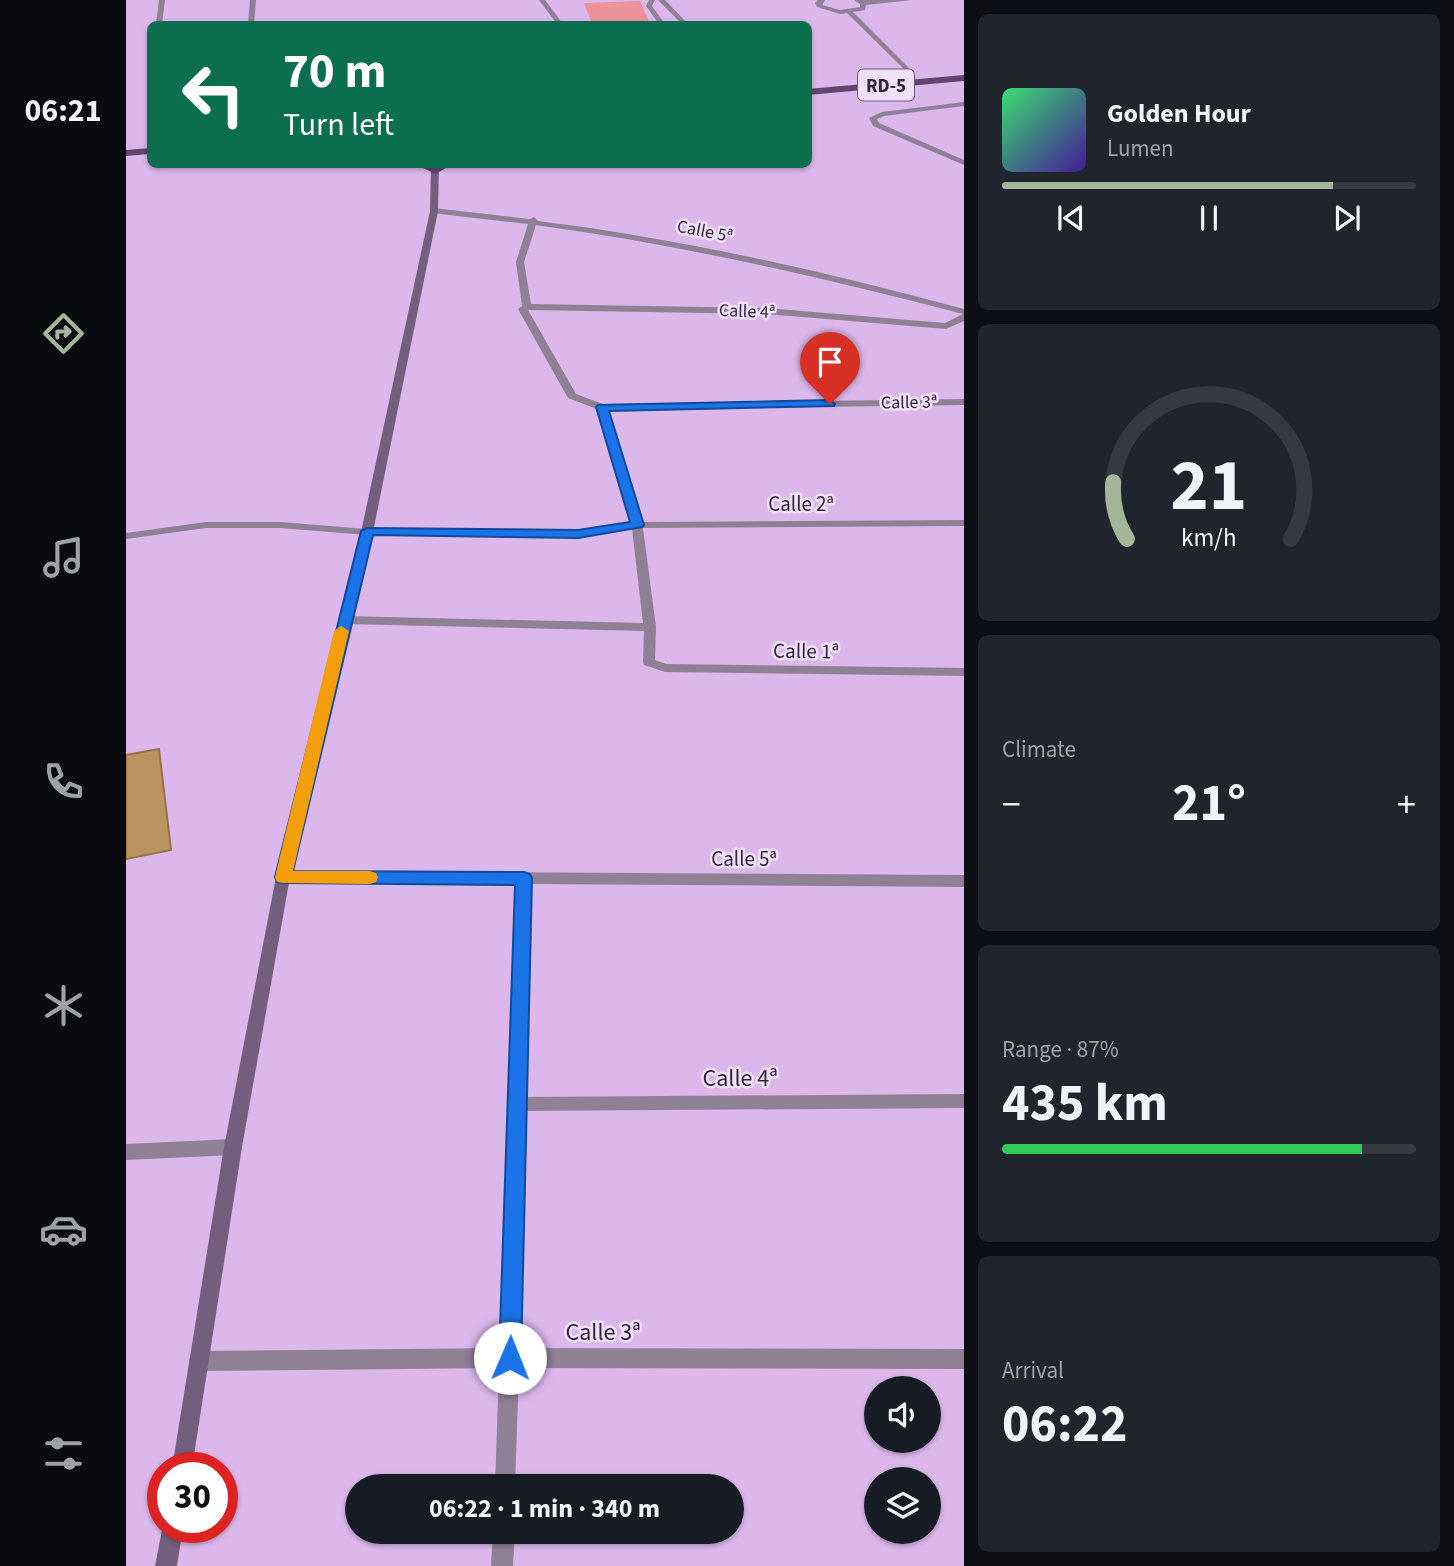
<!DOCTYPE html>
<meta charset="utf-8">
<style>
:root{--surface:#171b24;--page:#20242c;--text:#f1f3f6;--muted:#9ea1a6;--line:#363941;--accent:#a2b699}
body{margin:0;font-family:"Source Sans 3",sans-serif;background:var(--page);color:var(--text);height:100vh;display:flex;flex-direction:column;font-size:26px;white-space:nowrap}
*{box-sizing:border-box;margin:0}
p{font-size:23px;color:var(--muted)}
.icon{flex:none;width:38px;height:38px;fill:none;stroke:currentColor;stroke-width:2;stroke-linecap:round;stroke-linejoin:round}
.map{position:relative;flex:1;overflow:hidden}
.drawer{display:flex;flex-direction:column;gap:14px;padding:14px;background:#0d0f14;width:490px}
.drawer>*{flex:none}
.guide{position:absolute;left:21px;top:21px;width:665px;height:147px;border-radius:10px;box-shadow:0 2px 5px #0004;background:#0b6e4f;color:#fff;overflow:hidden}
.controls{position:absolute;left:738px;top:1376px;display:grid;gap:14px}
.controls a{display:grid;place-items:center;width:77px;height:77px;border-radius:50%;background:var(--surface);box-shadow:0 2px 5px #0004;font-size:35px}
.speed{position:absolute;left:21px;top:1452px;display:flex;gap:14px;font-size:35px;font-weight:700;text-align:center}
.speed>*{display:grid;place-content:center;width:91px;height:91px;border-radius:50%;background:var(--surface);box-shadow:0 2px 5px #0004;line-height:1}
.speed .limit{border:10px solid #d22;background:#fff;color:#111}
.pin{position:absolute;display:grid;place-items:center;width:60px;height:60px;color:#fff;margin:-72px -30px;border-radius:50% 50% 50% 0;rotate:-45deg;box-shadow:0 0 7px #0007}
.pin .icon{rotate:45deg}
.me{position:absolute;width:77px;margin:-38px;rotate:1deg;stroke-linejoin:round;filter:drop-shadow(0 0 5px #0008)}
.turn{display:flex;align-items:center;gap:24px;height:147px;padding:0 21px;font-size:32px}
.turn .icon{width:91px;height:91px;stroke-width:2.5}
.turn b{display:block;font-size:49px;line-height:60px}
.big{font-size:52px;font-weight:700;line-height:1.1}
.drawer .widget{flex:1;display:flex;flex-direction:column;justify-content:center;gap:10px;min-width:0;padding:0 24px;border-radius:10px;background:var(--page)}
.drawer .dial{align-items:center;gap:0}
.dial svg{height:182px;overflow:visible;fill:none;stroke:var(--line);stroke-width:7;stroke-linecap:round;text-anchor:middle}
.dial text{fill:var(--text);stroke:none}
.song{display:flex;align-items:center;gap:21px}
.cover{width:84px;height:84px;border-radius:10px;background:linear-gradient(135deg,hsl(140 70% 55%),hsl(260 70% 35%))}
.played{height:7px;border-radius:4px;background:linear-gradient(90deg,var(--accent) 80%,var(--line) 80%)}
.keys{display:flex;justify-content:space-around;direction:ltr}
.heat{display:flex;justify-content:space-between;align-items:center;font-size:38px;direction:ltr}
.charge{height:10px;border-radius:5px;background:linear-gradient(90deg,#34c759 87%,var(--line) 0)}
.trip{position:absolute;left:219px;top:1474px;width:399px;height:70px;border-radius:35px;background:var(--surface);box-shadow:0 2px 5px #0004;font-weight:700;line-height:70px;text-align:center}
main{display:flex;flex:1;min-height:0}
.menu{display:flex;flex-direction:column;width:126px;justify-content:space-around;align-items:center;background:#090b0e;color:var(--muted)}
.menu .icon{width:49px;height:49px}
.menu .active{color:var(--accent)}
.menu b{font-size:32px;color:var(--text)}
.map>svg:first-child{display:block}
.green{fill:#ee9299}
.building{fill:#b99460;stroke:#977340;stroke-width:2}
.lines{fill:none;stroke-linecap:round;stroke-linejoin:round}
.lane{fill:#8f8096;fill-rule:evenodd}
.street{fill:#8f8096;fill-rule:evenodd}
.secondary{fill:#745e7e;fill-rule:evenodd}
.primary{fill:#60466c;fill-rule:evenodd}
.route{fill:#1a73e8;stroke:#114b97;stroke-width:2}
.slow{fill:#f59e0b}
.labels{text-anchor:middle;stroke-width:5;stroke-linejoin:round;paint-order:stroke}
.far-street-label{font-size:18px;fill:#33253a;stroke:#f2e0fb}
.shield{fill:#f2e0fb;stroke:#6c5d74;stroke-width:2}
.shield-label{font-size:19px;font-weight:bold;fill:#33253a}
.street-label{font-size:21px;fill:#33253a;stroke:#f2e0fb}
.near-street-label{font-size:24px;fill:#33253a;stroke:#f2e0fb}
</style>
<main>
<nav class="menu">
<b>06:21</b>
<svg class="icon active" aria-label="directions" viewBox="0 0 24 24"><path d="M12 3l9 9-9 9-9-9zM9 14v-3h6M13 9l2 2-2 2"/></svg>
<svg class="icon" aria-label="music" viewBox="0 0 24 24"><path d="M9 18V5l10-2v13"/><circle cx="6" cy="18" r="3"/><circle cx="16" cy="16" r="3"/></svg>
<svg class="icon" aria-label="phone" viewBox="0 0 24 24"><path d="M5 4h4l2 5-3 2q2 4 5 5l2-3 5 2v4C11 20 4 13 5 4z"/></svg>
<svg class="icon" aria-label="climate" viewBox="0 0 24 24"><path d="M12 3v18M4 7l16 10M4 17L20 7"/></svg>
<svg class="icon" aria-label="car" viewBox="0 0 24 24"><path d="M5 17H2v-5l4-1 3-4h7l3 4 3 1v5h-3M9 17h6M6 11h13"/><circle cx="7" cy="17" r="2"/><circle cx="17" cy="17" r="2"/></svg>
<svg class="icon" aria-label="filters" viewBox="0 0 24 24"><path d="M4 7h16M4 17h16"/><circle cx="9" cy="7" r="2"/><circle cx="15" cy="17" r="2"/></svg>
</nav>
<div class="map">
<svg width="838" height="1566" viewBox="0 0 838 1566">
<rect width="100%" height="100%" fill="#dbb7ec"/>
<polygon class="green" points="514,1 524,24 466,24 458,3"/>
<polygon class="building" points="33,749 45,850 0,859 0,755"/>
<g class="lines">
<g class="lane">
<polygon points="523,0 529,0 526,6 539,24 533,24 520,6"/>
<polygon points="532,0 539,0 562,24 556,24"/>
<polygon points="692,0 699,0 696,5 714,10 734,7 734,4 728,0 786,0 740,5 739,10 727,12 787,72 787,74 783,74 721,13 714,14 691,7 689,3"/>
</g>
<g class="street">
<polygon points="33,0 39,0 36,24 30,24"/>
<polygon points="124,0 130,0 128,24 122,24"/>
<polygon points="413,0 419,0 437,24 431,24"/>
<polygon points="838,102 838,106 758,116 751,119 753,123 838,160 838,165 747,126 743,118 756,112"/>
<path d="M308,208L404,219L408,217L412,221C556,239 698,271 838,309V321L820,329L640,314L402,310L450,394L477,404L838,399V405L482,410L516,522L838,520V526L517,528L530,627L529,660L540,664L838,668V676L539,672L518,665L517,662L518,631L218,624L212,620L218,616L517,623L506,529L452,536L241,535L154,528H80L0,539V533L80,522H154L241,529L452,530L505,522L471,409L442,398L392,309L396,306L390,262L402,224L305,213V209ZM410,225C555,245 696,277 837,314L819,323L640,308L405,304L398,262Z"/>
<polygon points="157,871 838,875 838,887 405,884 400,1097 838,1094 838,1108 399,1111 393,1348 838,1349 838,1369 393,1368 389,1486 369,1486 373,1368 73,1371 66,1368 63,1361 66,1354 73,1351 374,1348 390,884 157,883 152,881 150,877 152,873"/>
<polygon points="107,1139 113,1141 116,1147 113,1153 107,1155 0,1160 0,1144"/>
<polygon points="367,1531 389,1531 387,1566 365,1566"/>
</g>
<g class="secondary">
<polygon points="305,164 313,164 312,211 247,532 164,877 116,1147 66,1468 46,1468 98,1147 150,877 235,532 304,211"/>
<polygon points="37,1525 37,1528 57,1528 51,1566 29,1566"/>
</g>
<g class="primary">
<polygon points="838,75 838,81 682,95 682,89"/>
<polygon points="24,148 24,154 0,156 0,150"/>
<polygon points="288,164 309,167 326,164 310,174"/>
</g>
</g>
<polygon class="route" points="704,400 709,404 708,406 483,411 518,525 516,527 452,538 247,535 167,871 398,872 404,874 406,878 395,1358 392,1366 384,1369 376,1366 373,1358 389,885 157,883 151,882 149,877 235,531 241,528 452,530 504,522 470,407 472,405"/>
<polygon class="slow" points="215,626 223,631 167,871 244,871 250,873 252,877 250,882 244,884 157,883 151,882 149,877 208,631"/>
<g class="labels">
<g class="far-street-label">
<text transform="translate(579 231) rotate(11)" y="6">Calle 5ª</text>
<text transform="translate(621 311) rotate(2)" y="6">Calle 4ª</text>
<text transform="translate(783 402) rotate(-1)" y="6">Calle 3ª</text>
</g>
<rect class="shield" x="732" y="69.5" width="56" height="31" rx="5"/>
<g class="shield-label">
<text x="760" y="92">RD-5</text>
</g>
<g class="street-label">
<text x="675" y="511">Calle 2ª</text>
<text transform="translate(680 651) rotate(1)" y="7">Calle 1ª</text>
<text x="618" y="866">Calle 5ª</text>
</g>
<g class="near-street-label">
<text x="614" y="1086">Calle 4ª</text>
<text x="477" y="1340">Calle 3ª</text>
</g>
</g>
</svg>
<div class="controls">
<a><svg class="icon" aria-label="sound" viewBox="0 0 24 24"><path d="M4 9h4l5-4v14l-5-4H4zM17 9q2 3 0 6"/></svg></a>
<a><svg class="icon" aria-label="layers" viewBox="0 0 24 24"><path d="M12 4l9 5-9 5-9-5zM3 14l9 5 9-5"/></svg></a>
</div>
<div class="speed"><div class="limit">30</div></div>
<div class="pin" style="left:704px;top:404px;background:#d93025"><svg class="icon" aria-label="arrive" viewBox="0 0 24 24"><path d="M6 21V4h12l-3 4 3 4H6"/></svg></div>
<svg class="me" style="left:384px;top:1358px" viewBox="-20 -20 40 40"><circle r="19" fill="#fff"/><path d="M0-13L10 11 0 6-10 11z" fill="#1a73e8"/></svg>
<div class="trip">06:22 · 1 min · 340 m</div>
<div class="guide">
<div class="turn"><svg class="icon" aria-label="left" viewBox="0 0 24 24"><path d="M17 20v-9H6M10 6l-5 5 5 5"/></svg><div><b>70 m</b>Turn left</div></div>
</div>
</div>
<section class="drawer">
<div class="widget">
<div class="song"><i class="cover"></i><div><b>Golden Hour</b><p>Lumen</p></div></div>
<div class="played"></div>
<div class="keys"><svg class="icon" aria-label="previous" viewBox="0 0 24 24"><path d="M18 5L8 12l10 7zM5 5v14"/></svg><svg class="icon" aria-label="pause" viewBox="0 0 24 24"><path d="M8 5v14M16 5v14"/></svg><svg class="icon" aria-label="next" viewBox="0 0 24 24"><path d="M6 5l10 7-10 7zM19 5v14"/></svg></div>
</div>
<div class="widget dial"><svg viewBox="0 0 100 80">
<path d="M14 69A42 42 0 1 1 86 69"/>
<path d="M14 69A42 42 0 0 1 8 44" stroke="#a2b699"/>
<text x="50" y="56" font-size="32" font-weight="700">21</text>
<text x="50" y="72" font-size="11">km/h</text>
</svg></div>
<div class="widget"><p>Climate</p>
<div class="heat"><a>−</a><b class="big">21°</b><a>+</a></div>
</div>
<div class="widget"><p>Range · 87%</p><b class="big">435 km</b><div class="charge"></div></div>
<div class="widget"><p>Arrival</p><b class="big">06:22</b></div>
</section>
</main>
